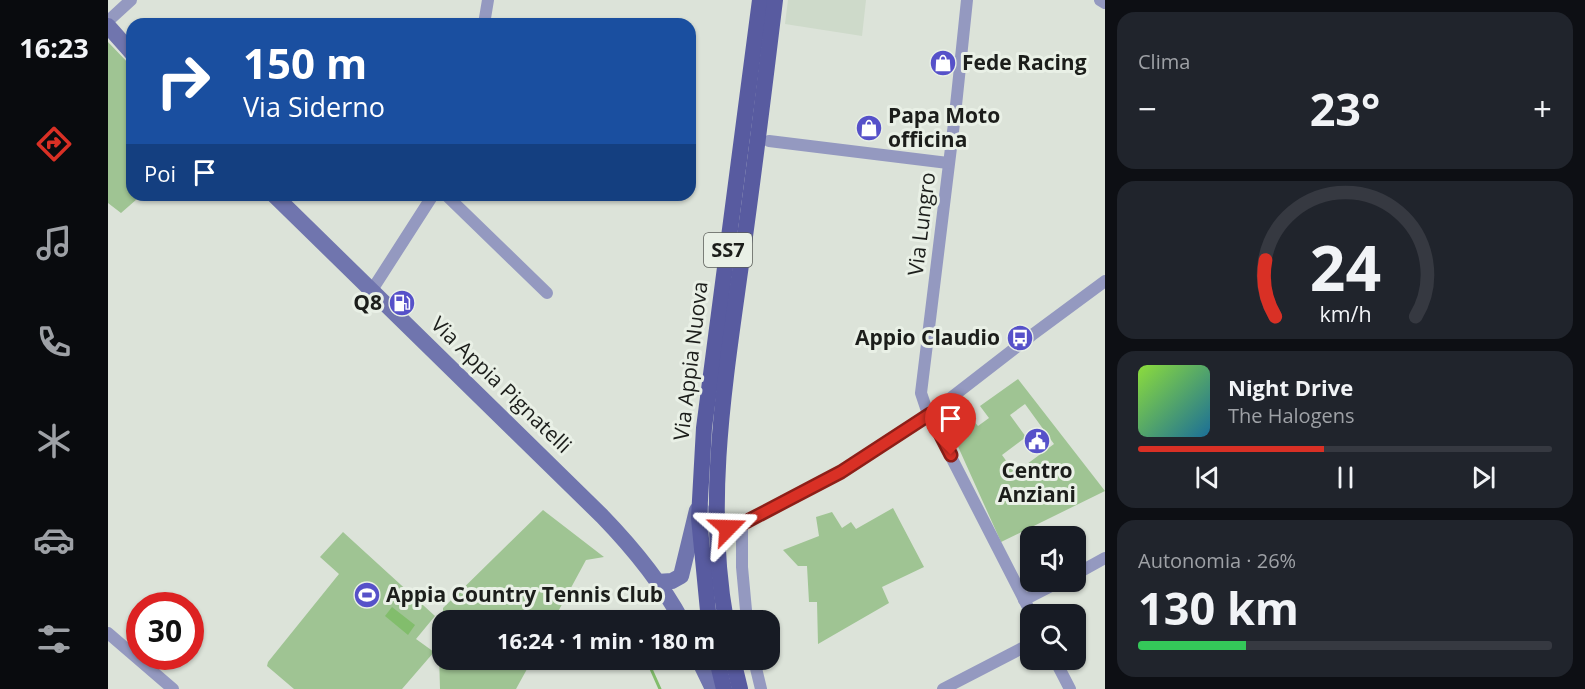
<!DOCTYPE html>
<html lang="it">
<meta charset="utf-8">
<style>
:root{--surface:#171b24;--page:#20242c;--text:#f1f3f6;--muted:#9ea1a6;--line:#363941;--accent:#d93025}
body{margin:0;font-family:"Open Sans",sans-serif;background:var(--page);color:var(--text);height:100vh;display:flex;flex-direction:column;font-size:22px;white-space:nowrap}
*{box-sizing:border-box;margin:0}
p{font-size:20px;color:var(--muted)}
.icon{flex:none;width:33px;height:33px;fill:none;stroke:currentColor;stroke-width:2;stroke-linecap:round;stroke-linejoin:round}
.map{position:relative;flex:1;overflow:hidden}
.panel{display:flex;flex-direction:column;gap:12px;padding:12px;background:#0d0f14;width:480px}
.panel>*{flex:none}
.guide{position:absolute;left:18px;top:18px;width:570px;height:183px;border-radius:18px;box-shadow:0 2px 4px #0004;background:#1a4fa0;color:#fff;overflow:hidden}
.buttons{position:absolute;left:912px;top:526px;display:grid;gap:12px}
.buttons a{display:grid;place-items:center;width:66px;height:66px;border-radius:12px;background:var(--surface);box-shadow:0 2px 4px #0004;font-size:30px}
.speed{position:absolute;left:18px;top:592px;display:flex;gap:12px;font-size:30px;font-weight:700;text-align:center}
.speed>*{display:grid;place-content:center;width:78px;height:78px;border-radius:50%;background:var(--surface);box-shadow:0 2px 4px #0004;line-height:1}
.speed .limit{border:9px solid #d22;background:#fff;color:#111}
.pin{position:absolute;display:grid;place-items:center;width:51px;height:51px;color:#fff;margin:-62px -26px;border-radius:50% 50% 50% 0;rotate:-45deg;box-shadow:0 0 6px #0007}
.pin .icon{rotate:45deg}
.me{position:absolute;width:66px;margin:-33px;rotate:68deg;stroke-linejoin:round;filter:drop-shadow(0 0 4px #0008)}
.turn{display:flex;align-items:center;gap:21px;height:126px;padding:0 18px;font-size:27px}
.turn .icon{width:78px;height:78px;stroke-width:2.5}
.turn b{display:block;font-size:42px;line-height:51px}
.then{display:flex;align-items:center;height:57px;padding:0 18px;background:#0003;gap:12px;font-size:22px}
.big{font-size:45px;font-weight:700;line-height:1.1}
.panel .widget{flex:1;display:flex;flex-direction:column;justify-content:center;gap:9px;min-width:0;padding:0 21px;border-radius:18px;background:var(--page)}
.panel .dial{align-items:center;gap:0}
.dial svg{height:156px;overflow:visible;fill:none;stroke:var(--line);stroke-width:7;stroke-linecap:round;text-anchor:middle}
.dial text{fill:var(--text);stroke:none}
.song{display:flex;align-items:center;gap:18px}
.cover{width:72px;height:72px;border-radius:9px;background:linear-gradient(135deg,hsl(90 70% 55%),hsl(200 70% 35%))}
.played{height:6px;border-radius:3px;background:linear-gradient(90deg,var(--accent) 45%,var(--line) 45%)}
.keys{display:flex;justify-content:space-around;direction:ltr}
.heat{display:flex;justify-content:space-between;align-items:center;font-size:33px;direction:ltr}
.charge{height:9px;border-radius:4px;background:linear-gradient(90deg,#34c759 26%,var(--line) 0)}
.trip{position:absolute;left:324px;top:610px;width:348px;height:60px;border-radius:18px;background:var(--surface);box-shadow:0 2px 4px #0004;font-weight:700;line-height:60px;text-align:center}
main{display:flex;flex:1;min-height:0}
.dock{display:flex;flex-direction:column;width:108px;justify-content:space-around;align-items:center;background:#090b0e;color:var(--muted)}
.dock .icon{width:42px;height:42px}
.dock .current{color:var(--accent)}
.dock b{font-size:27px;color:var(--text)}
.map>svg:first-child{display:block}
.built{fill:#cedaca}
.green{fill:#9fc493;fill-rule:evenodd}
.water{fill:#82bd6c}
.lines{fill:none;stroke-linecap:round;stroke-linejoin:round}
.stream{stroke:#82bd6c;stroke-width:3}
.minor{stroke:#9499c0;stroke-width:12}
.secondary{stroke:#7075ae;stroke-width:16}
.primary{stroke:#585ba0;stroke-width:16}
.route-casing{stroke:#8d1f18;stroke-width:15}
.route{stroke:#d93025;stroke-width:10}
.labels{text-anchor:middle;stroke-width:6;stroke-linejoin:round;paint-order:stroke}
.shield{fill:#e9f0e6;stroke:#5a5d58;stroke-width:1.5}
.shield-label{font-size:20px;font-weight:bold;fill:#1c1e1b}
.poi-label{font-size:21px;font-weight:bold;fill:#1c1e1b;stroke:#e9f0e6;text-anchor:start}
.street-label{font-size:21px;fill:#1c1e1b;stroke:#e9f0e6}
</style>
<main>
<nav class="dock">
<b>16:23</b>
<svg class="icon current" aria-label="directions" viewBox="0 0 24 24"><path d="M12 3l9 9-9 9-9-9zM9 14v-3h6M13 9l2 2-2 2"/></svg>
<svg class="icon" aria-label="music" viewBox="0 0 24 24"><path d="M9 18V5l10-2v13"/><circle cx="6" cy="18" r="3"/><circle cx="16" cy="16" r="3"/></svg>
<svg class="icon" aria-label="phone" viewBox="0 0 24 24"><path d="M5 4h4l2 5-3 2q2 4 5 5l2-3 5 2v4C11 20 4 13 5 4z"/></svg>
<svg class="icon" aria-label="climate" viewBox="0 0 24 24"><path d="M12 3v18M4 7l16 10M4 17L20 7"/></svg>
<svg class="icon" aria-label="car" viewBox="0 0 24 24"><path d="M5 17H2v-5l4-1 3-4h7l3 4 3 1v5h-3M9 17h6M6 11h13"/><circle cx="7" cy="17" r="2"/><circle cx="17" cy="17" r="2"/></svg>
<svg class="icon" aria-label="filters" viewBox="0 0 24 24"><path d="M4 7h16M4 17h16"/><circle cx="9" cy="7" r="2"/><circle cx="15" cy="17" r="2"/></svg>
</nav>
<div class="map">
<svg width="997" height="689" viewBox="0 0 997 689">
<rect width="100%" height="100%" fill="#dce3d9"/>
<polygon class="built" points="680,0 758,0 754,36 677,24"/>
<g class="green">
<polygon points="0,42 24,67 24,195 28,195 29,199 13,213 0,203"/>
<path d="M910,379L997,491L893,542L843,431L852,406L870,426L881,418L872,406ZM917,404L946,444L907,473L894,455L918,437L902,415Z"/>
<polygon points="785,508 816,567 774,587 781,603 710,644 709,602 701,602 699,566 690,566 675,550 711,536 708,517 724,512 734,528 743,522 748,529"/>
<polygon points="435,510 496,557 478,560 445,621 335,621 335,608"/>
<polygon points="235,532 327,616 308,639 326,652 294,689 186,689 159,666 160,662 231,574 212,557"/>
<polygon points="334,650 334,660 424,660 408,689 332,689 331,654"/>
</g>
<polygon class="water" points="284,607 307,625 300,635 277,616"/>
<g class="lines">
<polyline class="stream" points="539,660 552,689"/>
<g class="minor">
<polyline points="859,0 847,115 813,393 818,408 924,615"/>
<polyline points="992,0 997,3"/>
<polyline points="0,21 23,0"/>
<polyline points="376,24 380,0"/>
<polyline points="661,141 840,163"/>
<polyline points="338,195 439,293"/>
<polyline points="264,290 325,195"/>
<path d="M592,502C599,518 606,529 625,528L733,472L822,414L924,335L997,281"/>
<polyline points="634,524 634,567 639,621"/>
<polyline points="968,574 997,558"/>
<polyline points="916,600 951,582"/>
<polyline points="0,633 65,689"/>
<polyline points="646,660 653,689"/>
<polyline points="947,660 962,689"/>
<polyline points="835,689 922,644"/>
</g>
<g class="secondary">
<polyline points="0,26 24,53"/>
<path d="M166,195L494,516C524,547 553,582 574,621"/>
<polyline points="549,582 564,581 573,576 589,510"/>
<polyline points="591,660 605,689"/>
</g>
<g class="primary">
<polyline points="601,621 591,518 596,428 652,0"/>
<path d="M618,621C597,505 616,387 632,272C645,181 656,91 667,0"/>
<polyline points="609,660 616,689"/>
<polyline points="625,660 632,689"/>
</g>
</g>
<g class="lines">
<defs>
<polyline id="route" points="620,528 630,526 733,472 822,414 843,455"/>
</defs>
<use href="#route" class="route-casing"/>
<use href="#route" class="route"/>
</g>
<defs>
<symbol id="shop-disc" viewBox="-11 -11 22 22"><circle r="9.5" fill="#5651c9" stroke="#e9f0e6"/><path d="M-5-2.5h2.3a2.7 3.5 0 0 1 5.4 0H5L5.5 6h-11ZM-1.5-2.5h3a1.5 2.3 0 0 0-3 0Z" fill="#fff"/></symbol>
<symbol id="fuel-disc" viewBox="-11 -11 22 22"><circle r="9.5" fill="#5651c9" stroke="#e9f0e6"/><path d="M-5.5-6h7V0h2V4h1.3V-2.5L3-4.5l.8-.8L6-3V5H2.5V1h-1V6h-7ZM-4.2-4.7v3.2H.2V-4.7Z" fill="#fff"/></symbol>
<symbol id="bus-disc" viewBox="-11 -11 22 22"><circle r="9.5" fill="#5651c9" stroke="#e9f0e6"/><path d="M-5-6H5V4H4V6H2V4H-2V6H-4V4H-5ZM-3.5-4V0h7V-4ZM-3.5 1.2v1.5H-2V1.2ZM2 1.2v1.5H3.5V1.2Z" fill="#fff"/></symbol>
<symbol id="civic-disc" viewBox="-11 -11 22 22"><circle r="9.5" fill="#5651c9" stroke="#e9f0e6"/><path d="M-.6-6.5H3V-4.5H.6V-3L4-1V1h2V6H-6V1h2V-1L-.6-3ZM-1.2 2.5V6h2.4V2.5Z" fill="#fff"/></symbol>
<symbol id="stadium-disc" viewBox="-11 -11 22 22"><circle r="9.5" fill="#5651c9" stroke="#e9f0e6"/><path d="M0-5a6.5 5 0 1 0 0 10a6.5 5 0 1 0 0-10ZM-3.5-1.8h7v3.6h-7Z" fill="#fff"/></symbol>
</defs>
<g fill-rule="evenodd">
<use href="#shop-disc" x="820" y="48" width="30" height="30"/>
<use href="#shop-disc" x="746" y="113" width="30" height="30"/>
<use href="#fuel-disc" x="279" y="288" width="30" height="30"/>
<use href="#bus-disc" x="897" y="323" width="30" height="30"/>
<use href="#civic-disc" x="914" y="426" width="30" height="30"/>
<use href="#stadium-disc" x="244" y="580" width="30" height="30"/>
</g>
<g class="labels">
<rect class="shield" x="596" y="233" width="48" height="34" rx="4.5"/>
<g class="shield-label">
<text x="620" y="257">SS7</text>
</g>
<g class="poi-label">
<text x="854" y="70">Fede Racing</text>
<text x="780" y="123">Papa Moto<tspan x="780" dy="24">officina</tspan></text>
<text x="274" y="310" text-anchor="end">Q8</text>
<text x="892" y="345" text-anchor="end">Appio Claudio</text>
<text x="929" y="478" text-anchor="middle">Centro<tspan x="929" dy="24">Anziani</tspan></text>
<text x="278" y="602">Appia Country Tennis Club</text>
</g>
<g class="street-label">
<text transform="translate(814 224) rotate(-83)" y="7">Via Lungro</text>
<text transform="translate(583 361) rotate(-83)" y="7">Via Appia Nuova</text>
<text transform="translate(393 385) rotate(44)" y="7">Via Appia Pignatelli</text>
</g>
</g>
</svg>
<div class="buttons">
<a><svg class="icon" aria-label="sound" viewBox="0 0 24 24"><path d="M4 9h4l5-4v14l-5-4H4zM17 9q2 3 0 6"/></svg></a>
<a><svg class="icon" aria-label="search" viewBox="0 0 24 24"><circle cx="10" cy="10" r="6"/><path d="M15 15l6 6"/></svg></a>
</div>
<div class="speed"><div class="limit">30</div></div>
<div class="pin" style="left:843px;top:455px;background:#d93025"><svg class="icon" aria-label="arrive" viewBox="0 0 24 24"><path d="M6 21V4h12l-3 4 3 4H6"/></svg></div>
<svg class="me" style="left:620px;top:528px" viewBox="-20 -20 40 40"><path d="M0-17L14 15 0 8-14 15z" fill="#d93025" stroke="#fff" stroke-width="4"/></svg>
<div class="trip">16:24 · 1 min · 180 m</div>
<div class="guide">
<div class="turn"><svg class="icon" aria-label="right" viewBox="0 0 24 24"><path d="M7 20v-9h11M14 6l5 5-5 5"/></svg><div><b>150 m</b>Via Siderno</div></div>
<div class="then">Poi<svg class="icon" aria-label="arrive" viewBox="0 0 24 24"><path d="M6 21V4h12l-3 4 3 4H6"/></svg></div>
</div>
</div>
<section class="panel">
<div class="widget"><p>Clima</p>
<div class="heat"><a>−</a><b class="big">23°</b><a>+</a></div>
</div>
<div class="widget dial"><svg viewBox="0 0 100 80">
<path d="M14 69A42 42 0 1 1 86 69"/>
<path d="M14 69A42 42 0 0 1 9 40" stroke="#d93025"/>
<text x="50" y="56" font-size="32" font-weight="700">24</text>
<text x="50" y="72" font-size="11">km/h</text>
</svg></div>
<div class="widget">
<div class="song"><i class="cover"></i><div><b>Night Drive</b><p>The Halogens</p></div></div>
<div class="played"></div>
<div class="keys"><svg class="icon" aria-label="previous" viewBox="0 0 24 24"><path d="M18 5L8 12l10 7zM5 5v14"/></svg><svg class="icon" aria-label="pause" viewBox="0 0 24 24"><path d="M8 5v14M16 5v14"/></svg><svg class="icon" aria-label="next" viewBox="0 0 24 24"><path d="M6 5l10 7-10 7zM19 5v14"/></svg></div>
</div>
<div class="widget"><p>Autonomia · 26%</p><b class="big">130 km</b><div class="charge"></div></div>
</section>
</main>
